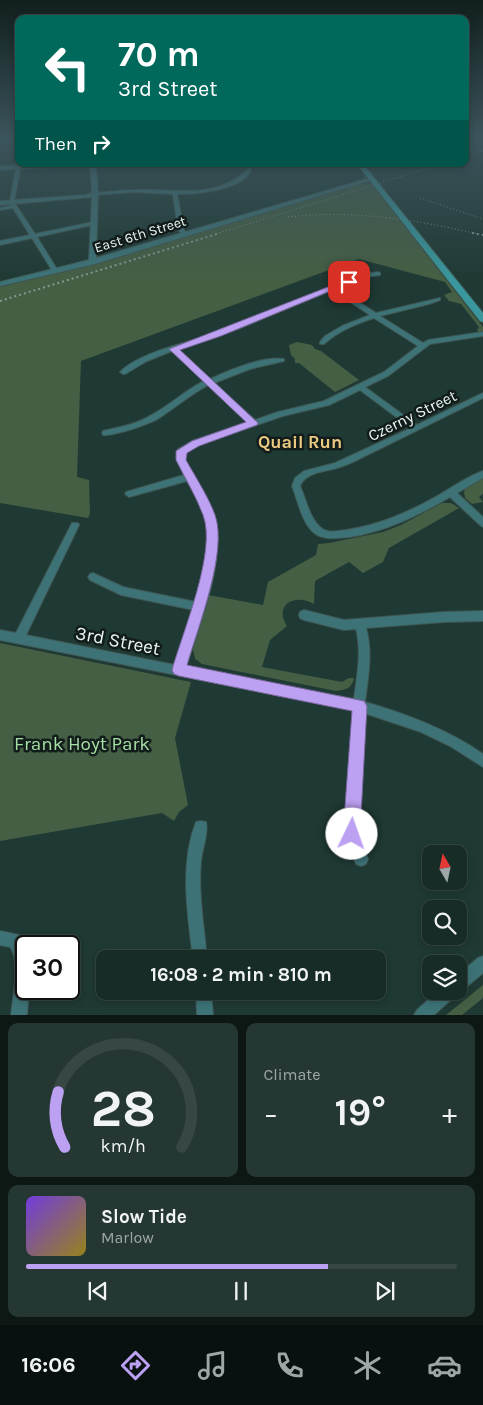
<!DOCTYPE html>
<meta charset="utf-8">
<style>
:root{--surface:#172b27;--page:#243733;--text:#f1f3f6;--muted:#9ea7a7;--line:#364744;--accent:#bca0f2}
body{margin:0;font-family:Karla,sans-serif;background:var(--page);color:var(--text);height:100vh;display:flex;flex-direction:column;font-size:19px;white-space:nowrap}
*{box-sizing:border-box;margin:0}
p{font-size:16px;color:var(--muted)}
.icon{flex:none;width:28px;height:28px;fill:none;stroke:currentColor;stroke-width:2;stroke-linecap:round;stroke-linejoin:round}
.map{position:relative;height:1015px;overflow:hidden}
.sheet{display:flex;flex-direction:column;gap:8px;padding:8px;background:#0d1815;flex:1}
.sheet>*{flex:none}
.top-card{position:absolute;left:15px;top:15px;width:454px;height:152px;border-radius:10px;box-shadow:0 2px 8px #0003,0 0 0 1px var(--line);background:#00695c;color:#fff;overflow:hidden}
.needle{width:32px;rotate:351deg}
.buttons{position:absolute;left:422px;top:845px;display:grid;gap:10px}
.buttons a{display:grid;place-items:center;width:45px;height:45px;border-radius:10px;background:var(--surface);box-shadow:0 2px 8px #0003,0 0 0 1px var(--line);font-size:25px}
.speed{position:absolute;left:15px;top:935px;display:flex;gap:10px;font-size:25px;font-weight:700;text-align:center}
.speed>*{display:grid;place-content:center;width:65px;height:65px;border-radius:50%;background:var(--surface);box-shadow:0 2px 8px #0003,0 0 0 1px var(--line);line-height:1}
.speed .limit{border:2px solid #111;border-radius:8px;background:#fff;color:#111}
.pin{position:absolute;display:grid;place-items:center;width:42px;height:42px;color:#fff;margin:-21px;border-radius:10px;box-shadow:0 2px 8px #0006}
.me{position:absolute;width:55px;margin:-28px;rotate:3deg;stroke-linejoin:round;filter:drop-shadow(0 0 4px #0008)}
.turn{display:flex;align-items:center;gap:18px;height:105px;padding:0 20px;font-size:22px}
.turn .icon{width:65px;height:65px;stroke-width:2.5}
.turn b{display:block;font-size:35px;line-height:42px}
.then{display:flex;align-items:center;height:48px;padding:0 20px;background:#0003;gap:10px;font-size:19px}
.big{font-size:38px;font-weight:700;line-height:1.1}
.sheet .tile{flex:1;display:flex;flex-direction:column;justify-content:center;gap:8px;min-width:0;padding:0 18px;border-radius:10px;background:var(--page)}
.sheet .dial{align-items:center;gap:0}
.dial svg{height:130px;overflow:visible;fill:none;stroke:var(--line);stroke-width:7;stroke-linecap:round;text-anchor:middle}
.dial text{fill:var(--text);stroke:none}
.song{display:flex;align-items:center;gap:15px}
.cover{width:60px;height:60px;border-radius:8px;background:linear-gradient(135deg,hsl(260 70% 55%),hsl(50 70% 35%))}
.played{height:5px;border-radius:2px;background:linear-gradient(90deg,var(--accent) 70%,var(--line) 70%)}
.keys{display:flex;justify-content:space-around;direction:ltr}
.heat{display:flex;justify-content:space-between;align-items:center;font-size:28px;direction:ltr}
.sheet .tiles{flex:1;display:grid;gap:8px;grid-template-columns:1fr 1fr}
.tile:last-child{grid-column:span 2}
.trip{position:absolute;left:96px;top:950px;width:290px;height:50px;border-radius:10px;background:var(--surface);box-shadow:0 2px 8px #0003,0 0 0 1px var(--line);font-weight:700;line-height:50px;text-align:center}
.tabs{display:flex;height:80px;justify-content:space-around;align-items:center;background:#091110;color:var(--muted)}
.tabs .icon{width:35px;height:35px}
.tabs .active{color:var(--accent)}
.tabs b{font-size:22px;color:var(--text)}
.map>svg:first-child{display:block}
.green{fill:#455f44}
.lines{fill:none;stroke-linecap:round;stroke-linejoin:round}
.minor-casing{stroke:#3f5753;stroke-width:2}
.tertiary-casing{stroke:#3f5753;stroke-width:2}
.secondary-casing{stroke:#3f5753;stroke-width:2}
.primary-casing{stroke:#3f5753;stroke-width:2}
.minor{fill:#3d7377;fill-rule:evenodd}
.tertiary{fill:#3d7377;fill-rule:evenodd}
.secondary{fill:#39979d;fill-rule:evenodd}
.primary{fill:#2eb2bb;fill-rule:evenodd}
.rail-far1{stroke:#839894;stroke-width:1;stroke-dasharray:1 2.5;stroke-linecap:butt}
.rail{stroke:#839894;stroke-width:2;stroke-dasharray:2 3;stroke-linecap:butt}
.wall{fill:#364940}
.route{fill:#bca0f2;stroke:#7a689d}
.labels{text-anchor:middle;stroke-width:5;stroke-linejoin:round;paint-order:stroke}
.far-street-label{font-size:14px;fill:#e7f6f3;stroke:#121d1b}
.street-label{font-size:16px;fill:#e7f6f3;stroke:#121d1b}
.neighbourhood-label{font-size:18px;font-weight:bold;fill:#ecc980;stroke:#121d1b}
.near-street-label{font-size:19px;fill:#e7f6f3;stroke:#121d1b}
.near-park-label{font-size:19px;fill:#a7dea4;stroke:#121d1b}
</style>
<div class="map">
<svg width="483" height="1015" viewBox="0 0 483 1015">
<rect width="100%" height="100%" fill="#1f3934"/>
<g class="green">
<polygon points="366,182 372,184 483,327 483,331 479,333 477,330 479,327 461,304 449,301 444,295 452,292 445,282 359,259 81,361 77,477 89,480 90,514 88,518 0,503 0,287 99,263"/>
<polygon points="297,342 312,345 315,349 321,351 359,380 335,392 299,363 295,363 295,359 291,355 289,345"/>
<polygon points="483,479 483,494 479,497 483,502 472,504 465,498 464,492 465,489"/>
<path d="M442,503H451L459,508L389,548L383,562L363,573L349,562L315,581L314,604C296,593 273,604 287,626L270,640L262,667L342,682L349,678H354C352,688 346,690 336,691L202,664L195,659L193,649L208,595L263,605L268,582L316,555L318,544L329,543L383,532L401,525Z"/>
<polygon points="0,643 191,682 175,738 188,805 179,812 174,821 162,813 0,841"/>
<polygon points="483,985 483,998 462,1015 446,1015"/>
</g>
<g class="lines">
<defs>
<g id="minor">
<polygon points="19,160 19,164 21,164 14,202 35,234 93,222 96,224 37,237 58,271 57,272 53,272 32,238 0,245 0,241 30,235 13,208 0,210 0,208 12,205 10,202 17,161"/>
<path d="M248,164H252C252,190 196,194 177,194L184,230L187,234L184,236L178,230L173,194L134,192L95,195L93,194L95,193C108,192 121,190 134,190C174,188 216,201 248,169Z"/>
<path d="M378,272L380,273V275L366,277L337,288L376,313L440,298V300L429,304L380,316L423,343L428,340L483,332V336L430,344L388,376L365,387L417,425L483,393V398L359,459C353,462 347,465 340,467C327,472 306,471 300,486C306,499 309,517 320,527C327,534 337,531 346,530C380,525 409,512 439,495C453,487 468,476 483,471V478L457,493L483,517V527L480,525L450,497C419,515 387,531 350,537C337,538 323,541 313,532C301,520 298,501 292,486L295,478L304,471L335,463L411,428L360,390L329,405L283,416L198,445L185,452V460C194,478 206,495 213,514C228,556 199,626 186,667L354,699C357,676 362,652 356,629L344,630L304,620L300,618L299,615L300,612L304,610L344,620L444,612L483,611V621L444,622L366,628C373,652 368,678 365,702C407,714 447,729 483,754V767L450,746L421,732L364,713L358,834L368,859L366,864L361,866L356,864L346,834L353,710L0,640V630L16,633L71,525L72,523H78L79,525L26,635L175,665L194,610L121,595L90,580L88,577L90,574L93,573L123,587L196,602C204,575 213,544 205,516C201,504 193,492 187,481L129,497L125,494L126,492L184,475L177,460L178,449L192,441L248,422L208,385C189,395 174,409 156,420C145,425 134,429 122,432C116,433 110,436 103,435L102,433L103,431C119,427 134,425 148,417C168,407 184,391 204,381L172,351L147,361L125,374H123L120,372C141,351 189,343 218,332C267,314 315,293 363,274ZM332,290L370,315L342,326L325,336L320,342V344H324C338,331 356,324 374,318L418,346L384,372L324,401L278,412L255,420L214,383L250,369L284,361V359C262,356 230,370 210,379L178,349L240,328Z"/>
<path d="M201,821L206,822C209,831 202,850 201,861C198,893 204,926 207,959H193C188,915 179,865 196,822Z"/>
<path d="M0,931L19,935L27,946L26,989H29L27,1015H11C13,996 21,962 10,947L0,945Z"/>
<polygon points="483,956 483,973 464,989 459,991 458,991 459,974 478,958"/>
<polygon points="196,991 211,991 213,1015 197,1015"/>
<polygon points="438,991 457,991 455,996 434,1015 414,1015 417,1010"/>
</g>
<g id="tertiary">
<polygon points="44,164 71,164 68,166 0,170 0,166"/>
<polygon points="90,164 96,164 98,194 96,258 370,178 375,179 95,264 0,286 0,282 89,260 92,197 0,205 0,201 85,195 92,193"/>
</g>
<polygon id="secondary" points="357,164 363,164 483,313 483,322 480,321"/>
<polygon id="primary" points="0,138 19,138 19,140 0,141"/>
</defs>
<use href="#minor" class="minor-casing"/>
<use href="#tertiary" class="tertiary-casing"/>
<use href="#secondary" class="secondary-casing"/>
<use href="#primary" class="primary-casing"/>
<use href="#minor" class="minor"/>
<use href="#tertiary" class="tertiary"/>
<use href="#secondary" class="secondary"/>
<use href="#primary" class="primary"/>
<g class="rail-far1">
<polyline points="465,156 483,151"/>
<polyline points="351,189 361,182 365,176 363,164"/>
<polyline points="420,198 483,219"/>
<path d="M288,217C353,210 414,219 478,234"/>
<polyline points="216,234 441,164"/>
</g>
<g class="rail">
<polyline points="472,233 483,235"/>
<polyline points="0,301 220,233"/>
</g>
</g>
<polygon class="wall" points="170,164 184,164 183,165 173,165"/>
<linearGradient id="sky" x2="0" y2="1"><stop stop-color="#111f1d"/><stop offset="0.49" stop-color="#3c545c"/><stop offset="1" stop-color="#3c545c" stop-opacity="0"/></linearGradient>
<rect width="483" height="280" fill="url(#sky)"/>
<path class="route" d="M346,280L352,282L221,336L180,350L258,423L257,425L199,446L187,453L186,460C196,478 208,496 215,515C228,551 198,627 187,665L364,701L367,706L360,834L358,840L352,842L346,840L343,834L352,711L179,676L174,674L172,670C183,631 217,551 203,515C196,496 185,478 176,460V451L192,441L246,422L169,349Z"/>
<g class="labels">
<g class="far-street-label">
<text transform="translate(140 234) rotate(-17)" y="5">East 6th Street</text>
</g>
<g class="street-label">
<text transform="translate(412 415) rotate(-26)" y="6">Czerny Street</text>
</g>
<g class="neighbourhood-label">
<text x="300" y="448">Quail Run</text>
</g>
<g class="near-street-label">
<text transform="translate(118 640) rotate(11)" y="7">3rd Street</text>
</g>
<g class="near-park-label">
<text x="82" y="750">Frank Hoyt Park</text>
</g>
</g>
</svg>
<div class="buttons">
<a><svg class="needle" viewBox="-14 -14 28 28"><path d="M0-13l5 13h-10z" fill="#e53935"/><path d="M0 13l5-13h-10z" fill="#9ea7a7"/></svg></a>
<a><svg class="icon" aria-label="search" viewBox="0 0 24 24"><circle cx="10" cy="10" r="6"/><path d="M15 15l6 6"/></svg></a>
<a><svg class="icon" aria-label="layers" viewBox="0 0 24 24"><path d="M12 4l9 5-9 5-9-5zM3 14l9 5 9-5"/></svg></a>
</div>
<div class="speed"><div class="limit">30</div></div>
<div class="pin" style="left:349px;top:282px;background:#d93025"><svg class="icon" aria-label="arrive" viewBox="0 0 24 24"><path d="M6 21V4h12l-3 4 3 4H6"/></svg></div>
<svg class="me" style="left:352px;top:834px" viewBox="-20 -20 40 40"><circle r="19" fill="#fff"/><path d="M0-13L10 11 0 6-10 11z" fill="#bca0f2"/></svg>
<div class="trip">16:08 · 2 min · 810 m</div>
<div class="top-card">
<div class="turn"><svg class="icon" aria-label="left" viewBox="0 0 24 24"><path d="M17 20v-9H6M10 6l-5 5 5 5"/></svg><div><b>70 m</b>3rd Street</div></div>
<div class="then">Then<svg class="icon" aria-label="right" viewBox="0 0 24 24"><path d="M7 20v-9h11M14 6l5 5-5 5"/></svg></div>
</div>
</div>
<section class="sheet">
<div class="tiles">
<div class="tile dial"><svg viewBox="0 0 100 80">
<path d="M14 69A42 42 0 1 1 86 69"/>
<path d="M14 69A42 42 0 0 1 10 35" stroke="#bca0f2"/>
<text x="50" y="56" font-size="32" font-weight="700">28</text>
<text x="50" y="72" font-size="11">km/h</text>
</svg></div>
<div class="tile"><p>Climate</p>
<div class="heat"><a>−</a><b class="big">19°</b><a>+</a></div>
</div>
<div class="tile">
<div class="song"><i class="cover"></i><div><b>Slow Tide</b><p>Marlow</p></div></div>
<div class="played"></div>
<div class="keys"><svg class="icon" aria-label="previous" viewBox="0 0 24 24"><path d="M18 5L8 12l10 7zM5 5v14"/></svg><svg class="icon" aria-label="pause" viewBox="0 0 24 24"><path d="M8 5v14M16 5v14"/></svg><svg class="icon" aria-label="next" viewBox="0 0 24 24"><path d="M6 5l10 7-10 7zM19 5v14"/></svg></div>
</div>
</div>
</section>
<nav class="tabs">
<b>16:06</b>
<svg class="icon active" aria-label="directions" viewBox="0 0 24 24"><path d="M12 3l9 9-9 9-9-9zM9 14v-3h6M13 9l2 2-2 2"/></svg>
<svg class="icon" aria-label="music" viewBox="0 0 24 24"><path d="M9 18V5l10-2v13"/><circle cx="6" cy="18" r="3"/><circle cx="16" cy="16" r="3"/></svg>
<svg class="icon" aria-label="phone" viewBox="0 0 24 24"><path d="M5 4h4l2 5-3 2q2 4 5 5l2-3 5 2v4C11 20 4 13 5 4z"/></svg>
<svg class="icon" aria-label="climate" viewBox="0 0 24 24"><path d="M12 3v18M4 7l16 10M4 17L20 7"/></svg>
<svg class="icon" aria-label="car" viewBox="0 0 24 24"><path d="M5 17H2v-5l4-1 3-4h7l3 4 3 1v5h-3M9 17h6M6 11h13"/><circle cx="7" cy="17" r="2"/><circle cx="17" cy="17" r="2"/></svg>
</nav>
